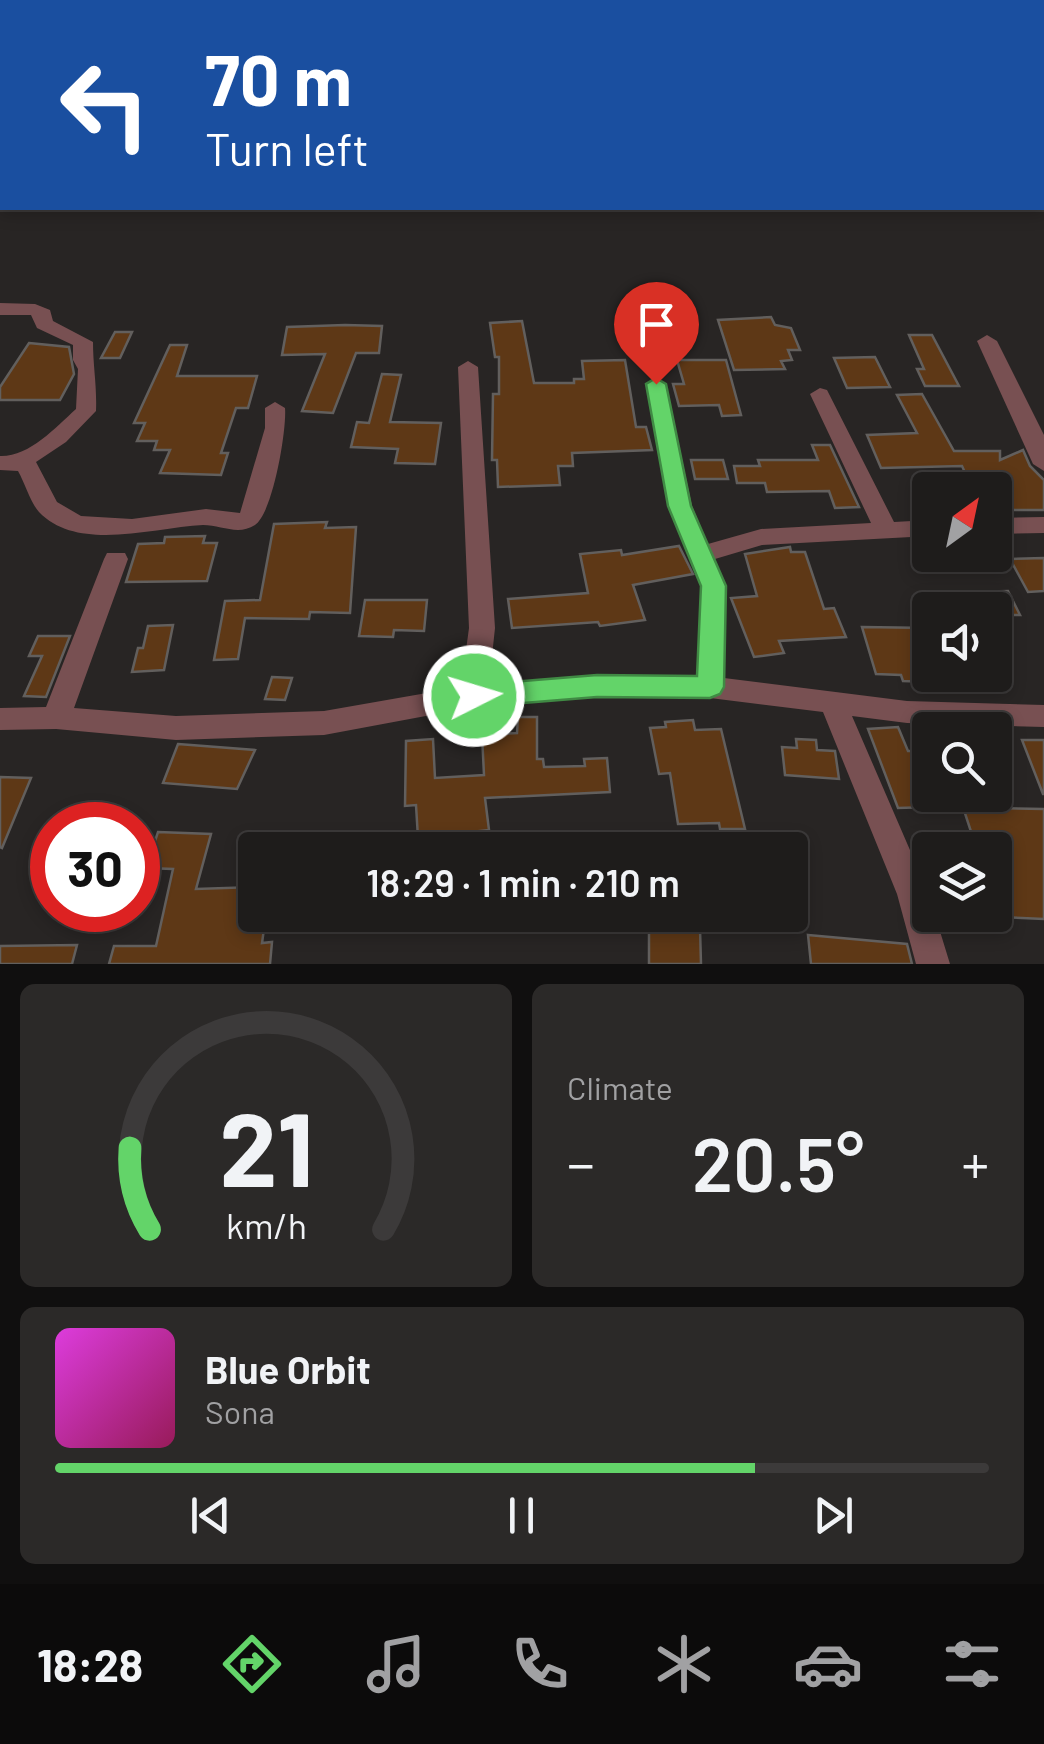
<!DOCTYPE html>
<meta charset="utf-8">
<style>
:root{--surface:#1e1c1b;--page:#2b2928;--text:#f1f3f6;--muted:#a1a1a3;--line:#3c3a3a;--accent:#63d469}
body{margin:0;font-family:Barlow,sans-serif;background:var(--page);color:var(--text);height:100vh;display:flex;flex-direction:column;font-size:38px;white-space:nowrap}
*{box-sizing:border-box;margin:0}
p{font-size:32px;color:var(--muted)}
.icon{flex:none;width:55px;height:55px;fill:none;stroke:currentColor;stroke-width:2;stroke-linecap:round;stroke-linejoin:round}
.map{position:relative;height:964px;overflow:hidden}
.details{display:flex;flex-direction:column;gap:20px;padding:20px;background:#100f0f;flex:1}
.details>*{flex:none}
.guide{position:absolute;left:0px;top:0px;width:1045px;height:210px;box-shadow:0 5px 15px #0003,0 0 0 2px var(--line);background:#1a4fa0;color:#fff;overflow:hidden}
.needle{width:65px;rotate:33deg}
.buttons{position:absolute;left:912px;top:472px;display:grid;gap:20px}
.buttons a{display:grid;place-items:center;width:100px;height:100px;border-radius:10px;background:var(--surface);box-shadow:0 5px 15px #0003,0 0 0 2px var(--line);font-size:50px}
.speed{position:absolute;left:30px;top:802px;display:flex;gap:20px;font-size:50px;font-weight:700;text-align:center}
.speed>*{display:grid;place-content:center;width:130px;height:130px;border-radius:50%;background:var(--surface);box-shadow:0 5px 15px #0003,0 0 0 2px var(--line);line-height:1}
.speed .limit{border:15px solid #d22;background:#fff;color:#111}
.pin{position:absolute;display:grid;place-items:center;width:85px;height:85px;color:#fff;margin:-102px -42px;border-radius:50% 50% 50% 0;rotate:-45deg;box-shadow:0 0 10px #0007}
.pin .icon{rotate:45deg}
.me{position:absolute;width:110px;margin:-55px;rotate:85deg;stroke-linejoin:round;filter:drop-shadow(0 0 8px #0008)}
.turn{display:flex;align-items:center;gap:35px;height:210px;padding:0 40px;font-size:45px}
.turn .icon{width:130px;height:130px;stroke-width:2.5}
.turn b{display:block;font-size:70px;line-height:85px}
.big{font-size:75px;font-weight:600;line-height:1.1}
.details .widget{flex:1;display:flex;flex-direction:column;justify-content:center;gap:15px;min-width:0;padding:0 35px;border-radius:15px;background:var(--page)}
.details .dial{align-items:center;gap:0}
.dial svg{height:260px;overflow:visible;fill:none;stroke:var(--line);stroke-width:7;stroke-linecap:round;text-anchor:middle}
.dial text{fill:var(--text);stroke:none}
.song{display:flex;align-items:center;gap:30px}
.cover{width:120px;height:120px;border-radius:15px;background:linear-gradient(135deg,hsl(300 70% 55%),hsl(330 70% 35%))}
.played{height:10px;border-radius:5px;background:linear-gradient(90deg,var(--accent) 75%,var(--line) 75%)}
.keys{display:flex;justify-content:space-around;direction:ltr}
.heat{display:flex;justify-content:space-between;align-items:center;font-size:55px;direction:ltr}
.details .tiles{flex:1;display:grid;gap:20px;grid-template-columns:1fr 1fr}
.widget:last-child{grid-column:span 2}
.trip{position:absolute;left:238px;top:832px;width:570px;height:100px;border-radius:10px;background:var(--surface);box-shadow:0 5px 15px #0003,0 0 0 2px var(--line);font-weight:600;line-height:100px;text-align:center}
.tabs{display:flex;height:160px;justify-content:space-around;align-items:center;background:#0c0b0b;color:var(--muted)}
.tabs .icon{width:70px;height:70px}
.tabs .selected{color:var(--accent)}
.tabs b{font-size:45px;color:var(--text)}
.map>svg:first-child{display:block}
.building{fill:#5e3816;stroke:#625f5d;stroke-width:2.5}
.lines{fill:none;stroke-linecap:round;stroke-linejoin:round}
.minor{fill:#785052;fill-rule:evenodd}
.route{fill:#63d469;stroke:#408a44;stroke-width:2.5}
</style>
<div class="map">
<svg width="1044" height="964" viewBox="0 0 1044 964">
<rect width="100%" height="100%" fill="#282524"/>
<g class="building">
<polygon points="771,317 775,325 791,328 800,350 788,350 792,360 781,361 785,369 734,370 718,320"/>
<polygon points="522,321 534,383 574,383 574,379 584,379 582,361 625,360 636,427 646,427 652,450 572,453 573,466 558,466 560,485 498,487 497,460 492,460 493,394 499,394 499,357 495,357 490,323"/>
<polygon points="345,325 382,326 379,353 356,353 333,413 302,411 325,354 282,355 287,327"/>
<polygon points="115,332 132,332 120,358 101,358"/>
<polygon points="909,335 932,335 959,386 925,386 917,369 924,369"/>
<polygon points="29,343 69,347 74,374 60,400 0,400 0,387"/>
<polygon points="170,345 187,345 177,376 257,376 248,408 236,408 221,453 228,453 221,475 160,473 170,450 154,450 157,441 137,441 145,423 134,423"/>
<polygon points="875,357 890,387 847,388 834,358"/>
<polygon points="677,360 726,360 741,415 722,416 719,405 679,406 673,384 684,384"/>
<polygon points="382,374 401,375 390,422 441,423 435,464 395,463 398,449 351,447 357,422 369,423"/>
<polygon points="922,394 954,451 1000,451 1000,460 1023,450 1030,466 1044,480 1044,510 995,510 995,490 973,490 962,466 881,468 867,435 917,433 897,395"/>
<polygon points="812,445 830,445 859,507 835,508 829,491 767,492 765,483 737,483 734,466 760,466 758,460 818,460"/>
<polygon points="691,460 723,460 728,479 695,479"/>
<polygon points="327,522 325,528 356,527 350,613 310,612 309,619 245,618 238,659 214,660 225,601 260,600 274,524"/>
<polygon points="205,536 203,543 217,543 207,581 126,582 138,544 164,543 165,537"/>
<polygon points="679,546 693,574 633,585 645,620 600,626 598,622 512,628 508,599 588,593 580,554 621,550 622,555"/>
<polygon points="790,547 791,552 805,552 824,609 834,608 846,637 779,641 784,653 754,657 731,598 757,596 745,554"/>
<polygon points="1044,558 1044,591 1028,592 1010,559"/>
<polygon points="1008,591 1020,615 995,615 995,610 944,610 936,593"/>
<polygon points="365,600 427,600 424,631 394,630 393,637 359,636"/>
<polygon points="173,625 164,670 132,672 138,648 143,648 148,626"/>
<polygon points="862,627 930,628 930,682 903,681 901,675 876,674"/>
<polygon points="38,636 70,636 46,697 24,696 42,656 29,656"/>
<polygon points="272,677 292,678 285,700 265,699"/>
<polygon points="518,717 537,717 537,759 543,759 544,767 585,766 584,759 607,758 610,792 485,798 489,830 418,838 416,805 405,806 406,741 433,739 435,778 484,775 482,735 517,733"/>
<polygon points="693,720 695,730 721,729 745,829 720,829 719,823 678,824 670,773 659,774 650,728 666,727 665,722"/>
<polygon points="898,727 908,751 917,751 926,776 930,776 930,807 898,808 868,729"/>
<polygon points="796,739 816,740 817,750 835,751 839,779 785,775 782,747 797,748"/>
<polygon points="1022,740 1044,740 1044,794 1043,794"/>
<polygon points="178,744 255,750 237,789 163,783"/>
<polygon points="0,777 31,778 2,848 0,847"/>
<polygon points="959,795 987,795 992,808 1044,809 1044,919 998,917 995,850 977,850"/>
<polygon points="158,832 211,834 196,889 255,887 255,915 266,915 262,943 272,942 270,964 109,964 114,946 156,946 173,869 146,868"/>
<polygon points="649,924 700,928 701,964 649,964"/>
<polygon points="808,935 907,944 912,964 811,964"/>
<polygon points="77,945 72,964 0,964 0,946"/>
</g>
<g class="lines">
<g class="minor">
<polygon points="187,0 236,0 238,2 186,2"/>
<polygon points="580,0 596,0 598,2 582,2"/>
<polygon points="785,0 797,0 799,2 787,2"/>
<polygon points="901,0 913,0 915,2 903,2"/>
<polygon points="958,0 985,0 987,2 960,2"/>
<rect x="1042" y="9" width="2" height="6"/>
<polygon points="2,15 2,23 0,24 0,16"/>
<polygon points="2,56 2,64 0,65 0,57"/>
<rect x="0" y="106" width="2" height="8"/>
<rect x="0" y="174" width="2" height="10"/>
<path d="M0,303L35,304L50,310L53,321L93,342C93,366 97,386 96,411L66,442L36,462L57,502L81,516L132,519L206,509L240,513L265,428V408L275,402L285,408C287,429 273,513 255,525C238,536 221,525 203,525C155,527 78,553 39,512C30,502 25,483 18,471L0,470V456C29,457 55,428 76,409L78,369L73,360V345L37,328L31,315H0Z"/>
<polygon points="987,335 997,341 1044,435 1044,471 1033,464 977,341"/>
<polygon points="468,361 478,367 495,628 489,684 597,675 697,676 702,586 668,506 646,384 656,378 666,384 692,506 708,544 761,529 871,523 810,394 820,388 827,390 894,522 930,520 930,536 762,545 715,559 726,586 724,678 907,701 1044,705 1044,727 907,723 852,716 929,894 930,915 935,915 950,964 916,964 897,894 823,712 710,698 597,697 474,707 324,735 176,740 56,729 0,730 0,708 46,707 104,559 107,553 125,553 128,559 74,708 176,716 324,711 461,687 469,628 458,367"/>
<polygon points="1044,517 1044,533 995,534 995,518"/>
</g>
</g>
<polygon class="route" points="656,378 666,384 691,506 726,586 724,687 720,694 710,698 597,697 474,707 464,704 460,696 464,688 474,685 597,675 697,676 701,586 668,506 646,384"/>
</svg>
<div class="buttons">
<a><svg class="needle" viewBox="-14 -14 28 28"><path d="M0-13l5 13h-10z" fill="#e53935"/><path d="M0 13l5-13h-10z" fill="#a1a1a3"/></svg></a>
<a><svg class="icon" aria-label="sound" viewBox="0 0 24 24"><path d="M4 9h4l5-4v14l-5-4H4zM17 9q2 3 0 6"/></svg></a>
<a><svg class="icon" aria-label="search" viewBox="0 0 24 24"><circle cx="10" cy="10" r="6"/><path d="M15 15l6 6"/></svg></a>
<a><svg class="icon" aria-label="layers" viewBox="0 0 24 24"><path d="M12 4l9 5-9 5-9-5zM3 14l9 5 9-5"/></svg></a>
</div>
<div class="speed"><div class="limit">30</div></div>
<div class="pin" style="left:656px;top:384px;background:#d93025"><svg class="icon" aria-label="arrive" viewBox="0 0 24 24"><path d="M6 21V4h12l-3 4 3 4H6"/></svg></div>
<svg class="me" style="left:474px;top:696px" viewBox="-20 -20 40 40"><circle r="17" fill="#63d469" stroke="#fff" stroke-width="3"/><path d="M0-11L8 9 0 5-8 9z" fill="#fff"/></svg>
<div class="trip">18:29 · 1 min · 210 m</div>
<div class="guide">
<div class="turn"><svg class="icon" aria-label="left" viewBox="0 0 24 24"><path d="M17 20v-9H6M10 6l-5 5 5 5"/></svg><div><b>70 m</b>Turn left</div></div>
</div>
</div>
<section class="details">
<div class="tiles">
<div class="widget dial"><svg viewBox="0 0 100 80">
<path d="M14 69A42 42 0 1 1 86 69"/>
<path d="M14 69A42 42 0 0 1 8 44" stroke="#63d469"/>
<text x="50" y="56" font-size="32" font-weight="700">21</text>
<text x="50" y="72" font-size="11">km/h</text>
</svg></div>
<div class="widget"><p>Climate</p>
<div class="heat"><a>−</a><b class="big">20.5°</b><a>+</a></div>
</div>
<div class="widget">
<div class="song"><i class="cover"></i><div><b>Blue Orbit</b><p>Sona</p></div></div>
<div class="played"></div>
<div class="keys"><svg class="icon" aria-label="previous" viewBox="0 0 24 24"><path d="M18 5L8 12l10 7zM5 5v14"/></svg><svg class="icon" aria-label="pause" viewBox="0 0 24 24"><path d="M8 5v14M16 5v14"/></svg><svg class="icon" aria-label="next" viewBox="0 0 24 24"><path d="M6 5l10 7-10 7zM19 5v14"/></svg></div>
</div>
</div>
</section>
<nav class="tabs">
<b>18:28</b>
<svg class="icon selected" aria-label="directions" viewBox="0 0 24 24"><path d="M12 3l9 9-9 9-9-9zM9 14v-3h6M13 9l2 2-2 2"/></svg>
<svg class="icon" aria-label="music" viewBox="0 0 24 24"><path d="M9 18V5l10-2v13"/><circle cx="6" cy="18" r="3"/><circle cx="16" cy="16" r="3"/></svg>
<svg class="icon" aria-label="phone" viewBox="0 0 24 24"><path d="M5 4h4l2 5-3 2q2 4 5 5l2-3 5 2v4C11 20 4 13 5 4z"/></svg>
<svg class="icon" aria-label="climate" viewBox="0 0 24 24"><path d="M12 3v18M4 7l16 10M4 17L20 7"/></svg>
<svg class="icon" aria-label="car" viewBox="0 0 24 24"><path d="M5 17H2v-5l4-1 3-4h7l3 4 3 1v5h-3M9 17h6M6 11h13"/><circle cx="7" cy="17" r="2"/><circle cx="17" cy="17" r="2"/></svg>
<svg class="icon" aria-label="filters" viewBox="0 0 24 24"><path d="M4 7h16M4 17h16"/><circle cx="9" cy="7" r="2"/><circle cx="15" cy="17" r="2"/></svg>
</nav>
